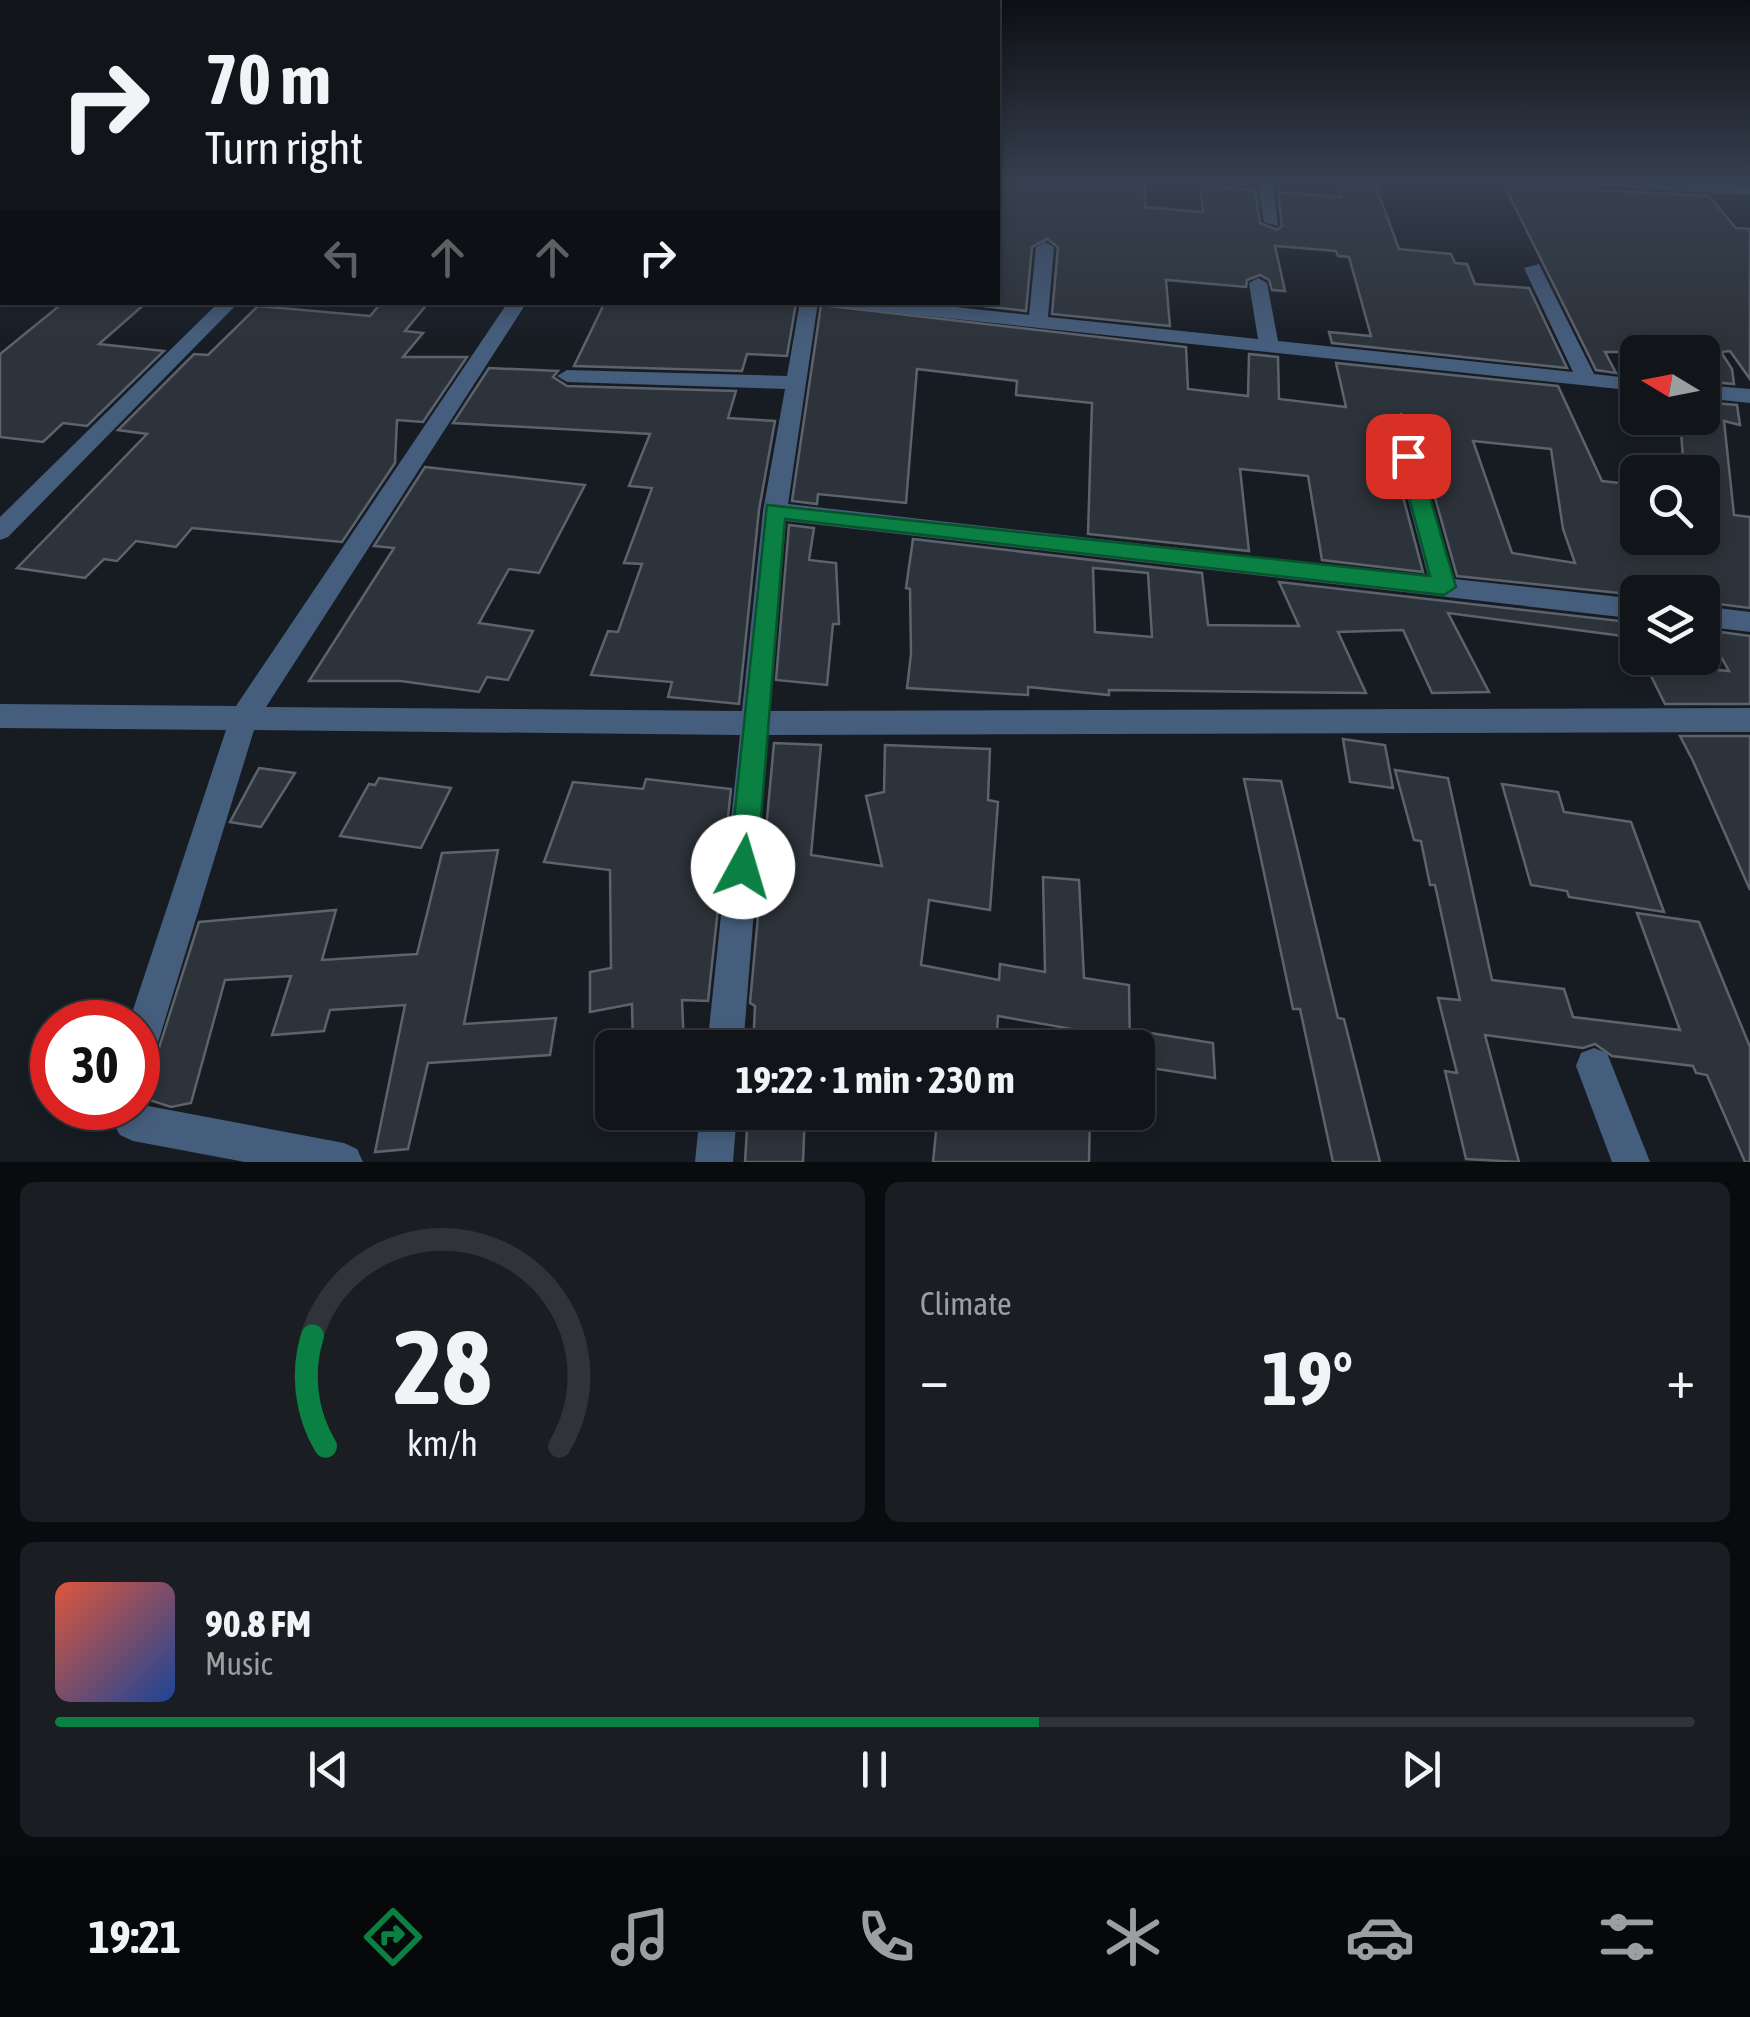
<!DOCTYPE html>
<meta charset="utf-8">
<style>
:root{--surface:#11151a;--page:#1a1e23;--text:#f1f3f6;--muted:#9c9fa2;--line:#303439;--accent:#0b8043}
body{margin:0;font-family:"Asap Condensed",sans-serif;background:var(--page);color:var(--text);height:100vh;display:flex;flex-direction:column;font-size:38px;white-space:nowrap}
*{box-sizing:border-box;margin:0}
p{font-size:32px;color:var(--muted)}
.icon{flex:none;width:55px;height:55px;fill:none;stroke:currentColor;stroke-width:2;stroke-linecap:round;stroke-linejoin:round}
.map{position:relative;height:1162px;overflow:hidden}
.sheet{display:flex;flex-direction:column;gap:20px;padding:20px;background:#090c0e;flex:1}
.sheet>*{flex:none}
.banner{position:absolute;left:0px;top:0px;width:1000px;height:305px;box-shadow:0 5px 15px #0003,0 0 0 2px var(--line);background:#11151a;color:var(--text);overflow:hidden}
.needle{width:65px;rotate:280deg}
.tools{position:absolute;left:1620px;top:335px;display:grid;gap:20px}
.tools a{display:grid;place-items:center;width:100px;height:100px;border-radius:15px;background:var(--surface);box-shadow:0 5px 15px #0003,0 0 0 2px var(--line);font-size:50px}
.speed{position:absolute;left:30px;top:1000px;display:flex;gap:20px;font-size:50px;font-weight:700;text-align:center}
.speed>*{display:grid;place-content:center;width:130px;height:130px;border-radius:50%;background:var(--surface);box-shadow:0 5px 15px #0003,0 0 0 2px var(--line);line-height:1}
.speed .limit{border:15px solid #d22;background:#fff;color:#111}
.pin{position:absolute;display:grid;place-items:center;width:85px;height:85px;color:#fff;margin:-42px;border-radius:20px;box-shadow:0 5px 15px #0006}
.me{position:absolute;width:110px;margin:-55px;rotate:6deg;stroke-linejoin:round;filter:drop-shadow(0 0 8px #0008)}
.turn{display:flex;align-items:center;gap:35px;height:210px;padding:0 40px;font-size:45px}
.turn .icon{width:130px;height:130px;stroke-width:2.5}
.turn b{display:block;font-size:70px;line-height:85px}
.lanes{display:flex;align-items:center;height:95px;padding:0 40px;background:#0003;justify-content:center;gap:50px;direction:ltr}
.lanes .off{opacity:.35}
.big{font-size:75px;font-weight:700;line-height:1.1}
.sheet .card{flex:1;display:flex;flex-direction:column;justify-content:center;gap:15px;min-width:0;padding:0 35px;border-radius:15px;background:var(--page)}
.sheet .dial{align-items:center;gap:0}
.dial svg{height:260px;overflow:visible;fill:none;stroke:var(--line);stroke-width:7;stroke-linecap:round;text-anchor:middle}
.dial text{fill:var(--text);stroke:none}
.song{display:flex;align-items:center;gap:30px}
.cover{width:120px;height:120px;border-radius:15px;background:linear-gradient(135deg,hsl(10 70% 55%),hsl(220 70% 35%))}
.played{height:10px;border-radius:5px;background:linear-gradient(90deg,var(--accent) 60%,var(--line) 60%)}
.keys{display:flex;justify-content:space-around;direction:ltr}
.heat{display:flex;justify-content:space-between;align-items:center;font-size:55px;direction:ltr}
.sheet .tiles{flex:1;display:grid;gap:20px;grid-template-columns:1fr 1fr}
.card:last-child{grid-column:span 2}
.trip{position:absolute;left:595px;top:1030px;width:560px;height:100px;border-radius:15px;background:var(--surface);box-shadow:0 5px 15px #0003,0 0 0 2px var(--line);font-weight:700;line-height:100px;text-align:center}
.tab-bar{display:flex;height:160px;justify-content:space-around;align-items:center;background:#07080a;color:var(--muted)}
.tab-bar .icon{width:70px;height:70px}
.tab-bar .active{color:var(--accent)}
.tab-bar b{font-size:45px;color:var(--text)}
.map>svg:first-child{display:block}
.building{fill:#2d333a;stroke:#5d636c;stroke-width:2.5;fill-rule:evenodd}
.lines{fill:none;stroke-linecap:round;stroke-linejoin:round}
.minor{fill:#465e7d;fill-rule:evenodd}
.route{fill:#0b8043;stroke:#07532c;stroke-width:2.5}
</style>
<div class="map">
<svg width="1750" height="1162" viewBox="0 0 1750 1162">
<rect width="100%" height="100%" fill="#171c23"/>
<g class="building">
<polygon points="998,181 1144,181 1145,207 1203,212 1200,186 1255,190 1260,223 1277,230 1282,226 1278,192 1342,197 1334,181 1374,181 1399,249 1451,254 1455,263 1467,264 1475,284 1529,288 1567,368 1332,343 1329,332 1371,336 1349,257 1338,256 1336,251 1275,246 1285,291 1272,290 1269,280 1260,275 1247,280 1246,287 1166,280 1170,326 1052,314 1058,247 1047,239 1032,247 1026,311 948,302 998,302"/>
<polygon points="1502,181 1584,181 1596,190 1709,196 1736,228 1750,229 1750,379 1730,351 1721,352 1732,369 1734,384 1702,381 1702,352 1605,352 1616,373 1596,370"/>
<polygon points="64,302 147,302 99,344 164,351 87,426 63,423 43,442 0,437 0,354"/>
<polygon points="382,302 429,302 405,331 423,333 403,357 467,357 423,422 397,420 395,463 342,542 192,528 176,547 136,541 117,561 104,559 85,578 17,568 147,434 118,430 194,354 208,355 258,306 370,316"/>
<polygon points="605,302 655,305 796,303 787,356 747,354 742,371 574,366"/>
<path d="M821,305L1186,347L1188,389L1248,396L1249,354L1278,357L1279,399L1346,407L1336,363L1558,386L1602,481L1638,485V538H1702V472H1684L1680,418H1702V402L1737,405L1740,425L1724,421L1734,515L1750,517V608L1702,602V592L1638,595L1457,576L1414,423L1401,414L1384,425L1423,572L1322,560L1308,476L1240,469L1249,551L1088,534L1092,403L1016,395L1017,381L917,369L906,503L818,494L817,504L792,501ZM1473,441L1551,449L1563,529L1575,563L1512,553Z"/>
<polygon points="489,368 558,371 553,377 567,386 736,391 728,418 775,421 759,510 739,704 668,697 672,682 591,675 608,631 618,632 642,564 624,563 652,488 629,486 650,434 453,423"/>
<polygon points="425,467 585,485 539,573 509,569 479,623 533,631 508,680 487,677 479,692 401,681 309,681 394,548 374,546"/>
<polygon points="789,525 814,528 809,560 836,563 839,624 833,624 827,685 776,680"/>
<path d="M913,539L1202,573L1208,625L1299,626L1279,582L1638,623V638L1448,613L1489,692L1432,693L1403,630L1338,632L1366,693L1109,690V695L1028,687V695L907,688L911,654L910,589L906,588ZM1093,568L1148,573L1152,637L1095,632Z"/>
<polygon points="1706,630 1750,636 1750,704 1665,704 1645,664 1729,671"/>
<polygon points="1680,736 1750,736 1750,890 1693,761"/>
<polygon points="1343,739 1385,745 1393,788 1350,782"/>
<polygon points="774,743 821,745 811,855 882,866 866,796 884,792 885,745 990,749 988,800 998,802 990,910 929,900 921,965 999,980 1000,964 1045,972 1043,877 1079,880 1084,978 1129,985 1130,1048 1101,1048 1101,1034 998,1016 996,1048 753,1048 755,1006 750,1003"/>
<polygon points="259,768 295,773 261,827 230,822"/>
<polygon points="1395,770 1448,778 1492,980 1564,989 1573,1017 1680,1030 1637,913 1699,922 1750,1047 1750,1162 1745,1162 1707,1075 1696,1073 1693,1066 1612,1056 1595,1044 1583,1048 1485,1035 1519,1162 1466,1159 1445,1071 1457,1073 1438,998 1460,1000 1435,885 1430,885 1421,841 1414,840"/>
<polygon points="379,778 451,788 421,848 340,836 369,784 375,785"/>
<polygon points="646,779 731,789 708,1001 682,1000 684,1048 633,1048 632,1004 590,1012 590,972 611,968 610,870 544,862 573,782 643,789"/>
<polygon points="1244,779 1281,781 1338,1018 1344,1019 1380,1162 1333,1162 1300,1009 1293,1009"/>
<polygon points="1502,784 1558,792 1564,812 1631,822 1664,912 1569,897 1567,891 1531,885"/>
<polygon points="498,850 464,1024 556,1018 550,1055 428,1063 408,1149 375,1152 405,1005 330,1010 324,1031 272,1035 291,976 225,980 191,1103 171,1107 143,1098 199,922 336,910 322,960 417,954 442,853"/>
<polygon points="1138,1031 1213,1043 1215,1078 1138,1066"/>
<polygon points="748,1112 805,1112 803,1162 745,1162"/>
<polygon points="938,1112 1090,1112 1089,1162 933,1162"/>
</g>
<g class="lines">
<g class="minor">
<polygon points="1257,181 1273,181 1278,226 1264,222"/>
<polygon points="1588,181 1750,185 1750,195 1596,186"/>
<polygon points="1045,242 1054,247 1048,317 1258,339 1249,283 1258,278 1267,283 1278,341 1573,372 1524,268 1539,264 1594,374 1638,379 1638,391 851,308 842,302 909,302 1029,315 1036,247"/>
<polygon points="219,302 239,302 8,537 0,540 0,517"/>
<polygon points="508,302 527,302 266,707 742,711 763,511 785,389 567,382 557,376 567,370 787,376 800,302 818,302 788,504 1428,576 1388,424 1399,417 1410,424 1454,579 1638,599 1638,619 786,521 770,711 1750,708 1750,732 768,735 743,1048 707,1048 740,735 254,730 156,1049 151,1062 138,1067 138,1022 129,1022 226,730 0,728 0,704 236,706"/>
<polygon points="1702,385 1750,389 1750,403 1702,398"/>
<polygon points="1702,606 1750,612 1750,632 1702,626"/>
<polygon points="1594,1048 1607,1053 1650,1162 1612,1162 1576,1066 1581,1053"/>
<polygon points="138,1098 143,1105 344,1143 357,1149 363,1162 245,1162 133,1141 120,1135 104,1108 138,1108"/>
<polygon points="700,1112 737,1112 733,1162 695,1162"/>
</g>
</g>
<linearGradient id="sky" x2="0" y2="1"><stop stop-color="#0d0f13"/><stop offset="0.53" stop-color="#364050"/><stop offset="1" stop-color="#364050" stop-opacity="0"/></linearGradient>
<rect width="1750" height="344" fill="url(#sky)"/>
<polygon class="route" points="1408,449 1418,456 1456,587 1444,595 785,519 757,867 753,877 743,881 733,877 729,867 767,505 1430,576 1398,456"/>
</svg>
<div class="tools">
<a><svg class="needle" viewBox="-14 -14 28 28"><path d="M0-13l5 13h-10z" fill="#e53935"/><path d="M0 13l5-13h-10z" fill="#9c9fa2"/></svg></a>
<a><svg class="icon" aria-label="search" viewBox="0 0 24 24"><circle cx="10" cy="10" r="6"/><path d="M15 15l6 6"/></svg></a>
<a><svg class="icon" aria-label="layers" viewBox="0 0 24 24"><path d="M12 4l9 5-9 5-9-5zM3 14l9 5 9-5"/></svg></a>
</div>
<div class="speed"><div class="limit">30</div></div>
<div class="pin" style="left:1408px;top:456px;background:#d93025"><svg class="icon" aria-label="arrive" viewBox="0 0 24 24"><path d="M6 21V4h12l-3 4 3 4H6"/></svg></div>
<svg class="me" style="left:743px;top:867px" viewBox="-20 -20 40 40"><circle r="19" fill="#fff"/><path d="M0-13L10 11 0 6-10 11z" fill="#0b8043"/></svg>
<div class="trip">19:22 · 1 min · 230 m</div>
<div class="banner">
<div class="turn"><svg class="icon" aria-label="right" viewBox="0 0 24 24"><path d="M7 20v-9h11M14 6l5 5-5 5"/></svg><div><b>70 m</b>Turn right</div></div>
<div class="lanes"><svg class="icon off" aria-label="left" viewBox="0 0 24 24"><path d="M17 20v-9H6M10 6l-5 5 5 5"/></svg><svg class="icon off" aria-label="ahead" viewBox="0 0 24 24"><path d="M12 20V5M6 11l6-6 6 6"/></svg><svg class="icon off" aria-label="ahead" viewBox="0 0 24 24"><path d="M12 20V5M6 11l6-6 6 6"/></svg><svg class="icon" aria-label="right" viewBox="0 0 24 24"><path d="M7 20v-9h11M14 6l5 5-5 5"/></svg></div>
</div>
</div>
<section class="sheet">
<div class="tiles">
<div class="card dial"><svg viewBox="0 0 100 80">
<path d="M14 69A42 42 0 1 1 86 69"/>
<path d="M14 69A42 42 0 0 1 10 35" stroke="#0b8043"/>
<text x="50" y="56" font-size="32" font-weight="700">28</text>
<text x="50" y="72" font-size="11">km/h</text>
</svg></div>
<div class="card"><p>Climate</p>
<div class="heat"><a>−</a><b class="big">19°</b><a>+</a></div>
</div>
<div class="card">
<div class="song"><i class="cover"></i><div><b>90.8 FM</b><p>Music</p></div></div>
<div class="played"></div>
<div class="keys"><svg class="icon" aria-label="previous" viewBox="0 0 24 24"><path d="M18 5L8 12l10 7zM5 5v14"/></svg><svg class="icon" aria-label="pause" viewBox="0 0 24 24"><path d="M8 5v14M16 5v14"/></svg><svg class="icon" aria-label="next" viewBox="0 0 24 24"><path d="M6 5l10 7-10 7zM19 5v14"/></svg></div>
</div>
</div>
</section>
<nav class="tab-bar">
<b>19:21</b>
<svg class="icon active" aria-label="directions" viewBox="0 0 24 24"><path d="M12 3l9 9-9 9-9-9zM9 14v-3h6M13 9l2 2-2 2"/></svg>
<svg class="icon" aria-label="music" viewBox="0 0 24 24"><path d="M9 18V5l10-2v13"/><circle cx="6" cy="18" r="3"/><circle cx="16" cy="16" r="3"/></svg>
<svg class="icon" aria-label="phone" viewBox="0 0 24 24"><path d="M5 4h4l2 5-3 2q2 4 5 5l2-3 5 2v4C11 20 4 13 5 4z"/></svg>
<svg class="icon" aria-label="climate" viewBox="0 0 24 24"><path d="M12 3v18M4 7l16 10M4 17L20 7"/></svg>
<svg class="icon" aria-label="car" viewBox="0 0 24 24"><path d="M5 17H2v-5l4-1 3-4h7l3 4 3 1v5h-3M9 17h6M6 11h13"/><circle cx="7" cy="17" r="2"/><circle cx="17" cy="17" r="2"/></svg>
<svg class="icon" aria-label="filters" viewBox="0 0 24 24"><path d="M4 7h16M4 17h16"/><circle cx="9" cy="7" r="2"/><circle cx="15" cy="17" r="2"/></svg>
</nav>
